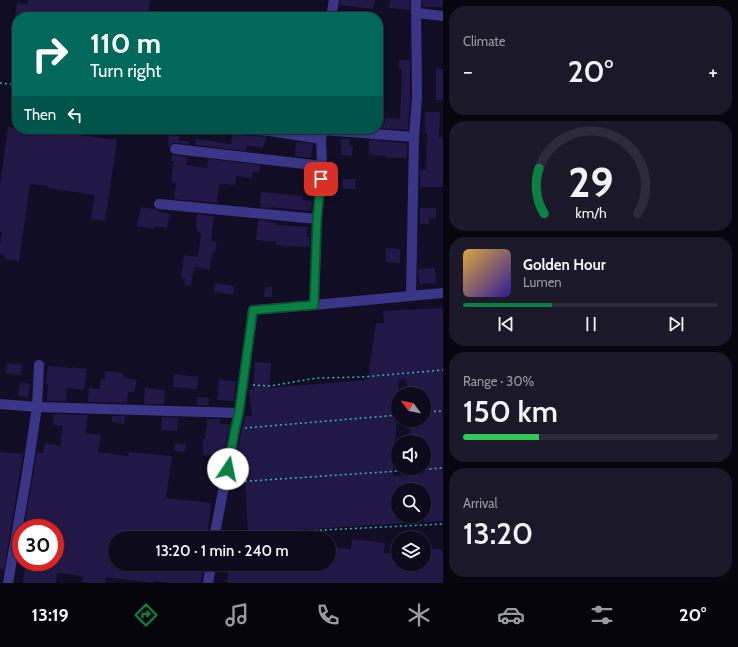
<!DOCTYPE html>
<meta charset="utf-8">
<style>
:root{--surface:#0d0a1c;--page:#1b1829;--text:#f1f3f6;--muted:#9a9aa3;--line:#2d2b3b;--accent:#0b8043}
body{margin:0;font-family:Cabin,sans-serif;background:var(--page);color:var(--text);height:100vh;display:flex;flex-direction:column;font-size:15px;white-space:nowrap}
*{box-sizing:border-box;margin:0}
p{font-size:13px;color:var(--muted)}
.icon{flex:none;width:22px;height:22px;fill:none;stroke:currentColor;stroke-width:2;stroke-linecap:round;stroke-linejoin:round}
.map{position:relative;flex:1;overflow:hidden}
.drawer{display:flex;flex-direction:column;gap:6px;padding:6px;background:#07060f;width:295px}
.drawer>*{flex:none}
.hud{position:absolute;left:12px;top:12px;width:371px;height:122px;border-radius:16px;box-shadow:0 1px 3px #0004,0 0 0 1px var(--line);background:#00695c;color:#fff;overflow:hidden}
.needle{width:26px;rotate:302deg}
.fabs{position:absolute;left:391px;top:387px;display:grid;gap:8px}
.fabs a{display:grid;place-items:center;width:40px;height:40px;border-radius:50%;background:var(--surface);box-shadow:0 1px 3px #0004,0 0 0 1px var(--line);font-size:20px}
.speed{position:absolute;left:12px;top:519px;display:flex;gap:8px;font-size:20px;font-weight:700;text-align:center}
.speed>*{display:grid;place-content:center;width:52px;height:52px;border-radius:50%;background:var(--surface);box-shadow:0 1px 3px #0004,0 0 0 1px var(--line);line-height:1}
.speed .limit{border:6px solid #d22;background:#fff;color:#111}
.pin{position:absolute;display:grid;place-items:center;width:34px;height:34px;color:#fff;margin:-17px;border-radius:8px;box-shadow:0 2px 6px #0006}
.me{position:absolute;width:44px;margin:-22px;rotate:11deg;stroke-linejoin:round;filter:drop-shadow(0 0 3px #0008)}
.turn{display:flex;align-items:center;gap:14px;height:84px;padding:0 12px;font-size:18px}
.turn .icon{width:52px;height:52px;stroke-width:2.5}
.turn b{display:block;font-size:28px;line-height:34px}
.then{display:flex;align-items:center;height:38px;padding:0 12px;background:#0003;gap:8px;font-size:15px}
.big{font-size:30px;font-weight:600;line-height:1.1}
.drawer .card{flex:1;display:flex;flex-direction:column;justify-content:center;gap:6px;min-width:0;padding:0 14px;border-radius:16px;background:var(--page)}
.drawer .dial{align-items:center;gap:0}
.dial svg{height:104px;overflow:visible;fill:none;stroke:var(--line);stroke-width:7;stroke-linecap:round;text-anchor:middle}
.dial text{fill:var(--text);stroke:none}
.song{display:flex;align-items:center;gap:12px}
.cover{width:48px;height:48px;border-radius:6px;background:linear-gradient(135deg,hsl(40 70% 55%),hsl(250 70% 35%))}
.played{height:4px;border-radius:2px;background:linear-gradient(90deg,var(--accent) 35%,var(--line) 35%)}
.keys{display:flex;justify-content:space-around;direction:ltr}
.heat{display:flex;justify-content:space-between;align-items:center;font-size:22px;direction:ltr}
.charge{height:6px;border-radius:3px;background:linear-gradient(90deg,#34c759 30%,var(--line) 0)}
.trip{position:absolute;left:108px;top:531px;width:228px;height:40px;border-radius:20px;background:var(--surface);box-shadow:0 1px 3px #0004,0 0 0 1px var(--line);font-weight:600;line-height:40px;text-align:center}
.tabs{display:flex;height:64px;justify-content:space-around;align-items:center;background:#05040b;color:var(--muted)}
.tabs .icon{width:28px;height:28px}
.tabs .current{color:var(--accent)}
.tabs b{font-size:18px;color:var(--text)}
main{display:flex;flex:1;min-height:0}
.map>svg:first-child{display:block}
.building{fill:#221847;fill-rule:evenodd}
.lines{fill:none;stroke-linecap:round;stroke-linejoin:round}
.path{stroke:#28bcb5;stroke-width:1.5;stroke-dasharray:2 3;stroke-linecap:butt}
.minor{stroke:#3a3586;stroke-width:10}
.route-casing{stroke:#07532c;stroke-width:10}
.route{stroke:#0b8043;stroke-width:7}
</style>
<main>
<div class="map">
<svg width="443" height="583" viewBox="0 0 443 583">
<rect width="100%" height="100%" fill="#110d25"/>
<g class="building">
<polygon points="28,0 150,0 148,17 15,17 17,3 28,4"/>
<polygon points="340,0 375,0 373,9 340,5"/>
<polygon points="390,0 410,0 410,10 389,8"/>
<polygon points="422,0 443,0 443,7 423,7"/>
<polygon points="399,60 410,60 410,98 408,130 380,128 380,123 385,123 385,118 400,119 402,69 399,69"/>
<rect x="436" y="69" width="7" height="31"/>
<polygon points="425,112 440,112 439,137 443,137 443,187 420,187 420,170 426,170 427,133 425,133"/>
<polygon points="8,127 17,128 17,129 27,129 56,133 56,132 117,140 105,221 91,219 95,195 48,188 48,186 30,184 19,261 5,259 5,255 0,254 0,244 2,232 0,232 0,186"/>
<polygon points="233,131 235,134 239,135 266,137 263,148 247,145 246,151 195,145 196,139 231,144"/>
<polygon points="169,135 179,136 179,140 189,142 189,144 175,143 172,143 169,146 168,146"/>
<polygon points="341,139 350,139 349,146 353,146 352,156 341,155"/>
<polygon points="372,140 407,143 407,158 386,158 386,156 369,155 369,141 372,141"/>
<polygon points="296,142 313,144 311,158 295,156"/>
<polygon points="172,155 187,157 186,165 207,168 208,159 260,165 259,172 253,172 252,178 236,176 235,185 219,184 217,203 174,199 176,183 171,182 174,161 171,161"/>
<rect x="343" y="179" width="12" height="10"/>
<polygon points="261,192 303,196 302,200 312,201 311,211 271,207 271,208 260,207"/>
<polygon points="141,207 155,209 157,210 157,211 170,214 167,228 155,226 154,229 137,226"/>
<polygon points="420,208 436,208 436,218 429,218 429,224 420,224"/>
<polygon points="197,214 214,216 211,241 217,242 215,253 212,253 210,270 194,267 191,286 184,285 185,279 181,278 184,255 198,257 201,233 197,232 198,228 196,227"/>
<polygon points="259,220 270,221 270,222 276,223 276,225 308,227 307,237 310,237 310,247 283,246 276,244 276,242 256,240 258,221 259,221"/>
<polygon points="386,248 400,249 400,263 386,262"/>
<polygon points="435,268 436,283 419,284 418,269"/>
<polygon points="215,283 234,286 233,295 214,292"/>
<polygon points="265,287 272,287 272,297 264,297"/>
<path d="M443,308V521L424,522V490H398V516H407V523L248,533L245,478L236,479L237,456H236L245,416H252L249,390L253,389L255,362L271,363L269,388L365,380V379H368L376,323H384L383,311ZM399,379H406L408,394H424V420H409L411,442H424V474L393,476Z"/>
<polygon points="7,363 22,365 21,375 6,373"/>
<polygon points="48,366 72,368 72,367 87,369 84,390 67,388 66,401 47,401 48,384 46,384"/>
<polygon points="105,371 123,373 123,377 137,380 134,392 128,392 127,403 88,402 89,388 100,389 101,379 105,380"/>
<polygon points="174,374 198,377 197,389 173,387"/>
<polygon points="219,380 236,381 234,401 217,400"/>
<polygon points="20,382 30,384 28,397 18,396"/>
<polygon points="145,388 165,390 164,404 144,404"/>
<polygon points="197,397 209,398 208,406 197,405"/>
<polygon points="54,414 88,415 85,433 101,435 98,452 128,456 129,452 172,456 166,498 211,503 207,538 115,538 115,564 204,564 201,583 171,583 154,581 154,583 106,577 105,583 90,583 82,582 83,576 57,573 56,583 23,583 25,563 42,565 42,562 55,562 55,528 24,528 37,452 43,453 45,443 60,446 63,426 53,425"/>
<polygon points="112,416 125,416 124,424 112,422"/>
<polygon points="162,417 178,418 177,431 161,430"/>
<polygon points="207,419 220,419 220,424 230,424 223,456 203,455 203,439 205,439"/>
<polygon points="175,443 186,444 185,452 174,451"/>
<polygon points="0,452 23,454 4,570 0,569"/>
<polygon points="352,539 385,543 384,553 398,554 398,564 424,564 424,548 443,550 443,583 227,583 229,564 329,564 329,547 351,549"/>
</g>
<g class="lines">
<g class="path">
<polyline points="0,83 17,85"/>
<polyline points="253,385 270,386 317,378 362,377 443,370"/>
<polyline points="424,412 443,411"/>
<polyline points="245,428 398,415"/>
<polyline points="235,482 443,468"/>
<polyline points="225,535 443,524"/>
</g>
<g class="minor">
<polyline points="417,13 443,16"/>
<polyline points="331,17 334,0"/>
<polyline points="239,129 270,131 321,139"/>
<polyline points="322,130 414,137"/>
<polyline points="175,149 322,166"/>
<polyline points="159,204 317,219"/>
<polyline points="411,296 414,137 417,98 416,0"/>
<polyline points="314,305 317,219 322,166 321,139 323,129"/>
<polyline points="0,404 37,407 239,413"/>
<polyline points="214,538 235,429 239,413 253,310 314,305 443,293"/>
<polyline points="8,583 27,473 37,407 39,365"/>
<polyline points="208,583 211,564"/>
</g>
</g>
<g class="lines">
<defs>
<polyline id="route" points="228,469 235,429 239,412 253,310 314,305 317,219 321,179"/>
</defs>
<use href="#route" class="route-casing"/>
<use href="#route" class="route"/>
</g>
</svg>
<div class="fabs">
<a><svg class="needle" viewBox="-14 -14 28 28"><path d="M0-13l5 13h-10z" fill="#e53935"/><path d="M0 13l5-13h-10z" fill="#9a9aa3"/></svg></a>
<a><svg class="icon" aria-label="sound" viewBox="0 0 24 24"><path d="M4 9h4l5-4v14l-5-4H4zM17 9q2 3 0 6"/></svg></a>
<a><svg class="icon" aria-label="search" viewBox="0 0 24 24"><circle cx="10" cy="10" r="6"/><path d="M15 15l6 6"/></svg></a>
<a><svg class="icon" aria-label="layers" viewBox="0 0 24 24"><path d="M12 4l9 5-9 5-9-5zM3 14l9 5 9-5"/></svg></a>
</div>
<div class="speed"><div class="limit">30</div></div>
<div class="pin" style="left:321px;top:179px;background:#d93025"><svg class="icon" aria-label="arrive" viewBox="0 0 24 24"><path d="M6 21V4h12l-3 4 3 4H6"/></svg></div>
<svg class="me" style="left:228px;top:469px" viewBox="-20 -20 40 40"><circle r="19" fill="#fff"/><path d="M0-13L10 11 0 6-10 11z" fill="#0b8043"/></svg>
<div class="trip">13:20 · 1 min · 240 m</div>
<div class="hud">
<div class="turn"><svg class="icon" aria-label="right" viewBox="0 0 24 24"><path d="M7 20v-9h11M14 6l5 5-5 5"/></svg><div><b>110 m</b>Turn right</div></div>
<div class="then">Then<svg class="icon" aria-label="left" viewBox="0 0 24 24"><path d="M17 20v-9H6M10 6l-5 5 5 5"/></svg></div>
</div>
</div>
<section class="drawer">
<div class="card"><p>Climate</p>
<div class="heat"><a>−</a><b class="big">20°</b><a>+</a></div>
</div>
<div class="card dial"><svg viewBox="0 0 100 80">
<path d="M14 69A42 42 0 1 1 86 69"/>
<path d="M14 69A42 42 0 0 1 10 34" stroke="#0b8043"/>
<text x="50" y="56" font-size="32" font-weight="700">29</text>
<text x="50" y="72" font-size="11">km/h</text>
</svg></div>
<div class="card">
<div class="song"><i class="cover"></i><div><b>Golden Hour</b><p>Lumen</p></div></div>
<div class="played"></div>
<div class="keys"><svg class="icon" aria-label="previous" viewBox="0 0 24 24"><path d="M18 5L8 12l10 7zM5 5v14"/></svg><svg class="icon" aria-label="pause" viewBox="0 0 24 24"><path d="M8 5v14M16 5v14"/></svg><svg class="icon" aria-label="next" viewBox="0 0 24 24"><path d="M6 5l10 7-10 7zM19 5v14"/></svg></div>
</div>
<div class="card"><p>Range · 30%</p><b class="big">150 km</b><div class="charge"></div></div>
<div class="card"><p>Arrival</p><b class="big">13:20</b></div>
</section>
</main>
<nav class="tabs">
<b>13:19</b>
<svg class="icon current" aria-label="directions" viewBox="0 0 24 24"><path d="M12 3l9 9-9 9-9-9zM9 14v-3h6M13 9l2 2-2 2"/></svg>
<svg class="icon" aria-label="music" viewBox="0 0 24 24"><path d="M9 18V5l10-2v13"/><circle cx="6" cy="18" r="3"/><circle cx="16" cy="16" r="3"/></svg>
<svg class="icon" aria-label="phone" viewBox="0 0 24 24"><path d="M5 4h4l2 5-3 2q2 4 5 5l2-3 5 2v4C11 20 4 13 5 4z"/></svg>
<svg class="icon" aria-label="climate" viewBox="0 0 24 24"><path d="M12 3v18M4 7l16 10M4 17L20 7"/></svg>
<svg class="icon" aria-label="car" viewBox="0 0 24 24"><path d="M5 17H2v-5l4-1 3-4h7l3 4 3 1v5h-3M9 17h6M6 11h13"/><circle cx="7" cy="17" r="2"/><circle cx="17" cy="17" r="2"/></svg>
<svg class="icon" aria-label="filters" viewBox="0 0 24 24"><path d="M4 7h16M4 17h16"/><circle cx="9" cy="7" r="2"/><circle cx="15" cy="17" r="2"/></svg>
<b>20°</b>
</nav>
